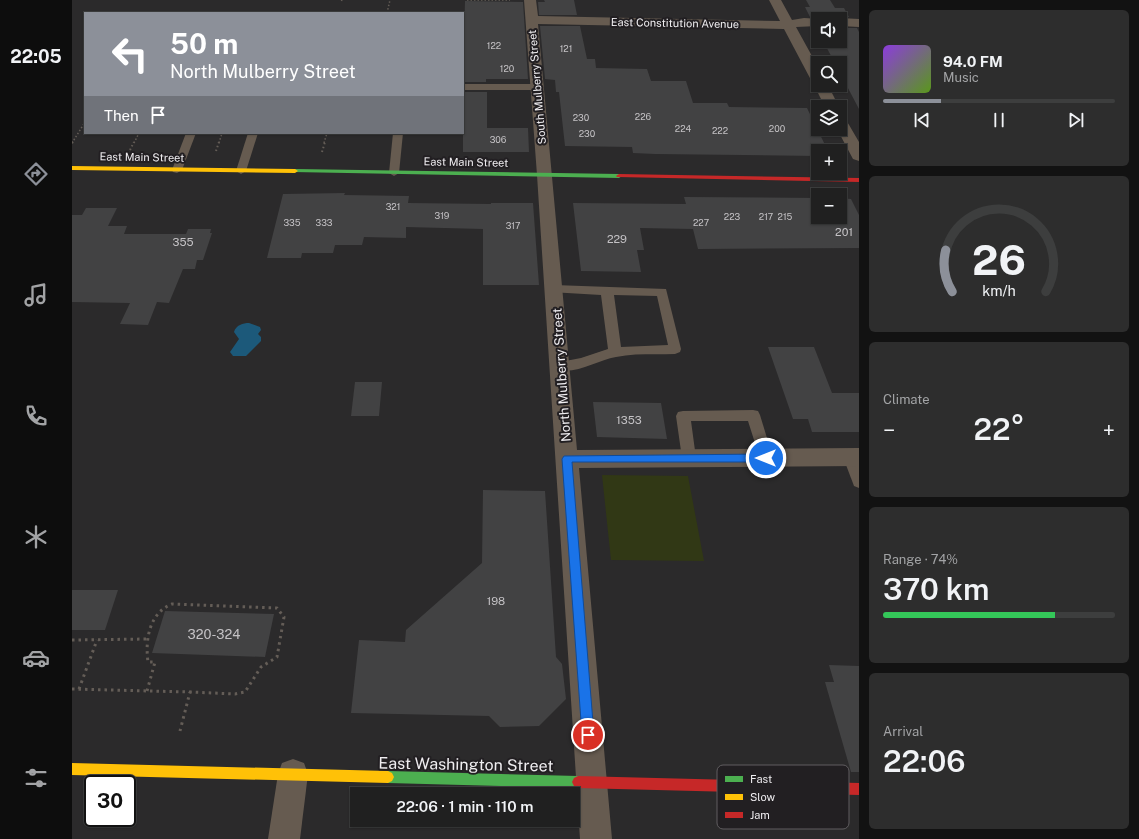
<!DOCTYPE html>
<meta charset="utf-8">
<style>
:root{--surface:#202020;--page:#2d2d2d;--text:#f1f3f6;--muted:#a2a3a5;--line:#3d3e3e;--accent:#8c9099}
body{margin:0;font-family:"Public Sans",sans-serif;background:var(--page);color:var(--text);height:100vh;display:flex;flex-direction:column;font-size:15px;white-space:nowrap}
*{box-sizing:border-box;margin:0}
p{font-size:13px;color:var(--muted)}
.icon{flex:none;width:22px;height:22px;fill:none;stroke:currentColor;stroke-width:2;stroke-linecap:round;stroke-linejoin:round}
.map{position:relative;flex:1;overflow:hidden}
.panel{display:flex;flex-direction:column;gap:10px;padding:10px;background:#121212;width:280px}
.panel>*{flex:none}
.top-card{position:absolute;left:12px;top:12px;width:380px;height:122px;border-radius:0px;box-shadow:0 1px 3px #0004,0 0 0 1px var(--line);background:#8c9099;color:#fff;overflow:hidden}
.buttons{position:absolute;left:739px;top:12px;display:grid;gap:8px}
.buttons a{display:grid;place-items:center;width:36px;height:36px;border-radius:0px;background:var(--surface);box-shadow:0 1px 3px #0004,0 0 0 1px var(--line);font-size:20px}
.speed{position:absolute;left:12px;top:775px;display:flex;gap:8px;font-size:20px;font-weight:700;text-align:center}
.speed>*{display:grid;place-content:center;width:52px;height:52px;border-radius:50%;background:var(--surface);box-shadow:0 1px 3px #0004,0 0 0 1px var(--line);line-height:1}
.speed .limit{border:2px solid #111;border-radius:6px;background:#fff;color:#111}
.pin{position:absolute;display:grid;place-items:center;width:34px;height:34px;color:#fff;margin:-17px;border:2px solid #fff;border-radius:50%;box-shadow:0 1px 4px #0007}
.me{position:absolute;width:44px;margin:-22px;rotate:270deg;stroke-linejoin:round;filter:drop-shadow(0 0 3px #0008)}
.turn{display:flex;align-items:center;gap:14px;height:84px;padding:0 20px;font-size:18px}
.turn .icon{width:52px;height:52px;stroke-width:2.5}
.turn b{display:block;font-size:28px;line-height:34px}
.then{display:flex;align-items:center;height:38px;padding:0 20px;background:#0003;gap:8px;font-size:15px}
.big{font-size:30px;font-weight:600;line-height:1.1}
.panel .widget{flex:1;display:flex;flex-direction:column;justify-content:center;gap:6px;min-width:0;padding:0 14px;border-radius:6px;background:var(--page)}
.panel .dial{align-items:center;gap:0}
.dial svg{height:104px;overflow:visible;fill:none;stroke:var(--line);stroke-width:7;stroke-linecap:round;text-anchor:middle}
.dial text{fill:var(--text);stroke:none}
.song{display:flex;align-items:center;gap:12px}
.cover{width:48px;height:48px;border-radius:6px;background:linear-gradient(135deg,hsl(270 70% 55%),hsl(90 70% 35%))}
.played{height:4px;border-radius:2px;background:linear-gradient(90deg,var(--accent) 25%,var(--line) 25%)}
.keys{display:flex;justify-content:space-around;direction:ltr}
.heat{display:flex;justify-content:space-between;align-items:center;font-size:22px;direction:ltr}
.charge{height:6px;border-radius:3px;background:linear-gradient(90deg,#34c759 74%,var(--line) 0)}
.trip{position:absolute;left:278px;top:787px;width:230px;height:40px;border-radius:0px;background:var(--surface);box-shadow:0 1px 3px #0004,0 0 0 1px var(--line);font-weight:600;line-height:40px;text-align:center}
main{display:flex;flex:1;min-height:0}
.tab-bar{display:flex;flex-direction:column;width:72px;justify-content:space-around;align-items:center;background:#0d0d0d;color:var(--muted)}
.tab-bar .icon{width:28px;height:28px}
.tab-bar .current{color:var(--accent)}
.tab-bar b{font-size:18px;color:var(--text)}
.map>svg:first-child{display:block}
.green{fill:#313815}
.water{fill:#1c597a}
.building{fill:#424243}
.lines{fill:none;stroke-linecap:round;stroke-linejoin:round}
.path-far2{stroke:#645d57;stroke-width:1.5;stroke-dasharray:1.5 2;stroke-linecap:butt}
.path-far1{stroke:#645d57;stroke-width:2;stroke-dasharray:1.5 2.5;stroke-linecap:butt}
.path{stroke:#645d57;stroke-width:3;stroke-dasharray:2.5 4;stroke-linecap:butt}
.lane{fill:#665b50;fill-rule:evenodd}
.street{fill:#665b50;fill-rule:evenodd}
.fast{fill:#4caf50;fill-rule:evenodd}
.slow{fill:#ffc107;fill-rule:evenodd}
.jam{fill:#c62828;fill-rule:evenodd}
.route{fill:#1a73e8;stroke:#114b97}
.labels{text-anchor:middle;stroke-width:4;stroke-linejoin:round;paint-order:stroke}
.far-number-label{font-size:9px;fill:#c4c2c5}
.far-street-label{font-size:11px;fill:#efedf0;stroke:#221f22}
.number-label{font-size:11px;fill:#c4c2c5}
.street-label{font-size:13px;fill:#efedf0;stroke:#221f22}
.near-number-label{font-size:13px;fill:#c4c2c5}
.near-street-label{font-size:16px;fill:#efedf0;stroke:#221f22}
.key{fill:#221f22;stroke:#605d60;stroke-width:1}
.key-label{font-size:11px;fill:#efedf0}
</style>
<main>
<nav class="tab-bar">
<b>22:05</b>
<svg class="icon current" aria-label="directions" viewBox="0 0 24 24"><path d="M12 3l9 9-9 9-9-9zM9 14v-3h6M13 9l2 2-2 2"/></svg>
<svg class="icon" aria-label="music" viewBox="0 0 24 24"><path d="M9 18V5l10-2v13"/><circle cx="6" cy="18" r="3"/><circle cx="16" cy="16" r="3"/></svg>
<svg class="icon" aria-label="phone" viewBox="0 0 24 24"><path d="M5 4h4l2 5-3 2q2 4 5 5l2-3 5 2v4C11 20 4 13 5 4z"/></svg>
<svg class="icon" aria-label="climate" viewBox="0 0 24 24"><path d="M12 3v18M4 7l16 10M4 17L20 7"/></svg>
<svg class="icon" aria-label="car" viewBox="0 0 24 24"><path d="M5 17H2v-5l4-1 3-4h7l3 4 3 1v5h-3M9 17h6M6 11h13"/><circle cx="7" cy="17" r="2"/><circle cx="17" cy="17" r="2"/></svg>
<svg class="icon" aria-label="filters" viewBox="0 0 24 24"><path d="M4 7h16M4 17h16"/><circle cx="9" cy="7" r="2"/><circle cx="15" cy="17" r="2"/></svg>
</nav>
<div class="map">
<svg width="787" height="839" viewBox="0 0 787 839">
<rect width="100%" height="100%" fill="#2b2a2b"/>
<polygon class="green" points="530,475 616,476 632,561 539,560"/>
<path class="water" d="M177,323L188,327L189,330L186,334L189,337V341L174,356H161L158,352L167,339L162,332C164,325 171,323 177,323Z"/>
<g class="building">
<polygon points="472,0 502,0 505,15 467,15 466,2 473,2"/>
<polygon points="734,0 758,0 763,8 772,8 777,17 750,19 749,18 738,17 733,7 738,7"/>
<polygon points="393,1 451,2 456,79 414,79 414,82 391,82"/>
<polygon points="468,26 508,26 515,59 523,59 524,68 575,69 579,81 614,81 621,103 655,103 657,107 735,108 756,151 746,151 746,156 583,154 561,153 560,147 493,146 487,92 484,92 483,80 473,79"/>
<polygon points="768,28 785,28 787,32 787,109 768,73 768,63 763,63 751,41 768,41"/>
<polygon points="391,92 415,92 415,128 456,128 457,152 391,152"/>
<polygon points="273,193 272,195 337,196 336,203 419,204 419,203 461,203 467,285 411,285 411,229 334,227 334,238 292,237 290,245 263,245 261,253 230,253 229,258 195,258 211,194"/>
<polygon points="612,197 746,198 746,217 768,217 768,198 779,199 787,215 787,248 626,249 621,229 568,228 572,250 565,250 569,272 509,271 501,203 614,204"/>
<polygon points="14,208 45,208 36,226 55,226 52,234 114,234 116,229 139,229 138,233 140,233 131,260 125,260 123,269 111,269 97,303 85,302 76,325 48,324 58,303 0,302 0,215 10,215"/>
<polygon points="696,347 742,347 760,393 787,393 787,432 740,432 736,419 721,419"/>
<polygon points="283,382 310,382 307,416 279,416"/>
<polygon points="521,402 589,403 595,439 525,437"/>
<polygon points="411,490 473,491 484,657 490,664 494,699 467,726 428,727 417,716 279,713 287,640 333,642 334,630 410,563"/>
<polygon points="0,590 46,590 33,630 0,630"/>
<polygon points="93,611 202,614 193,657 80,653"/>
<polygon points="757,665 787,666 787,772 779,772 753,682 762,682"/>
</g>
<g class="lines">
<g class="path-far2">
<polyline points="269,0 272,1"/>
<polyline points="395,0 438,0"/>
<polyline points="315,13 318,0"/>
<polyline points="0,143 13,122"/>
<polyline points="62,143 67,133"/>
<polyline points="147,143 150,133"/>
<polyline points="252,143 255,133"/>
</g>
<g class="path-far1">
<polyline points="0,143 1,142"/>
<polyline points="58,150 62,142"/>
<polyline points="144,151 147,142"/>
<polyline points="250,152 253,142"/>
</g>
<g class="path">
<polyline points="0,640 76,639"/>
<polyline points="0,689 118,692 108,731"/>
<polyline points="7,689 25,640"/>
<path d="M75,691L83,662H76C73,640 77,613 100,604L205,608L212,617L205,657L189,667L173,692L163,694L118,692"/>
</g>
<g class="lane">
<polygon points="391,84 465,84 470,87 465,90 391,90"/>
<polygon points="114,133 124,133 110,170 105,173 101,172 100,170"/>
<polygon points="176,133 186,133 174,171 169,174 164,171"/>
<polygon points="321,133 331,133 327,173 322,176 317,173"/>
<path d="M482,285L594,289L609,349L608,352L603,354C584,355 563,353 544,357C525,360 503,376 483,369L481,366L483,363L509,358L536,349L529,295L478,292L476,289L478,286ZM542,295L585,296L596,345L549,347Z"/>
<polygon points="681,410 686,411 688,415 701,458 699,462 694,464 689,462 676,421 619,421 624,458 622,462 617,464 612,462 610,458 604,416 606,412 611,411"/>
<polygon points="778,451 783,453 787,462 787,488 782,486 771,457 773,453"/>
</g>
<g class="street">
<polygon points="452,0 464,0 466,16 708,21 697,0 709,0 720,20 732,18 749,19 746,19 746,26 724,27 746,67 746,85 756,85 767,107 753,107 742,85 743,83 739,80 712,29 466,24 505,450 787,448 787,466 507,468 540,839 508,839 465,175"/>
<polygon points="768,18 787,19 787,27 768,26 768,19 765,19"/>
<polygon points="768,116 773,118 787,142 787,161 781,159 765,129 768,129"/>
<polygon points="221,759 232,763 236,774 228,839 196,839 206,774 210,763"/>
</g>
<g class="fast">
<polygon points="223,169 547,174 550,176 547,178 221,172 221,170"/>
<polygon points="316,771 506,776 510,778 512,782 510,786 506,788 316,783 312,781 310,777 312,773"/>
</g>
<g class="slow">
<polygon points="0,166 223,169 226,171 223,173 0,170"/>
<polygon points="0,763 316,771 320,773 322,777 320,781 316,783 0,775"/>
</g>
<g class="jam">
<polygon points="547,174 787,178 787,182 545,177 544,176"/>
<polygon points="506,776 787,783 787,795 506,788 502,786 500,782 502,778"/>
</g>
</g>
<polygon class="route" points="694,454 697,455 699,458 697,461 694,462 500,462 522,735 520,739 516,741 512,739 510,735 490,459 492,456"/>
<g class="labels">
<g class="far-number-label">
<text x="422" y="49">122</text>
<text x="494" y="52">121</text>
<text x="435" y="72">120</text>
<text x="571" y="120">226</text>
<text x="509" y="121">230</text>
<text x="611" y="132">224</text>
<text x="705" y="132">200</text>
<text x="648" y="134">222</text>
<text x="515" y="137">230</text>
<text x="426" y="143">306</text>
<text x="321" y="210">321</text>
<text x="370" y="219">319</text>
<text x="660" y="220">223</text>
<text x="694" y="220">217</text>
<text x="713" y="220">215</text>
<text x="220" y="226">335</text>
<text x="252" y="226">333</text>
<text x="629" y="226">227</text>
<text x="441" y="229">317</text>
</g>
<g class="far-street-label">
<text transform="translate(603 23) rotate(1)" y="4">East Constitution Avenue</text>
<text transform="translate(465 87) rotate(-95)" y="4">South Mulberry Street</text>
<text transform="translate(70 157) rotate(1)" y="4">East Main Street</text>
<text transform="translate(394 162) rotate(1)" y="4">East Main Street</text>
</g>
<g class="number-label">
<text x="772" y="236">201</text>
<text x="545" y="243">229</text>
<text x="111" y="246">355</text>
<text x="557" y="424">1353</text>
<text x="424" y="605">198</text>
</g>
<g class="street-label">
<text transform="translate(489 375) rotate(-94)" y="5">North Mulberry Street</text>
</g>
<g class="near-number-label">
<text x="142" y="639">320-324</text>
</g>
<g class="near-street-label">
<text transform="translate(394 764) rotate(1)" y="6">East Washington Street</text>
</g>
</g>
<rect x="645" y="765" width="132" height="64" rx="6" class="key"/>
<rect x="653" y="776" width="18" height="6" fill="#4caf50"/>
<rect x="653" y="794" width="18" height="6" fill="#ffc107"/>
<rect x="653" y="812" width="18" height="6" fill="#c62828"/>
<g class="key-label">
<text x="678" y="783">Fast</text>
<text x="678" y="801">Slow</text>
<text x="678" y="819">Jam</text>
</g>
</svg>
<div class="buttons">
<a><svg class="icon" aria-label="sound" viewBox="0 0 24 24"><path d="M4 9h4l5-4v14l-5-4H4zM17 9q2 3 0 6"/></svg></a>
<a><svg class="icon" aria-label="search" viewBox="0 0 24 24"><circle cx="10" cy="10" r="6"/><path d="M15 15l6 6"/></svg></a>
<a><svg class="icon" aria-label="layers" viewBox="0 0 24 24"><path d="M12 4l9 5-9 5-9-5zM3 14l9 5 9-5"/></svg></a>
<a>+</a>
<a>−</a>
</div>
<div class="speed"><div class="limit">30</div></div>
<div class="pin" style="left:516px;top:735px;background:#d93025"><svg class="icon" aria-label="arrive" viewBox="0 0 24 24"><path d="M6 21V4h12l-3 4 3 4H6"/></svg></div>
<svg class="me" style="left:694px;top:458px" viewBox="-20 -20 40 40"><circle r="17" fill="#1a73e8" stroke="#fff" stroke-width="3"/><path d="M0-11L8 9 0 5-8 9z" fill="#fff"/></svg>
<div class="trip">22:06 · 1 min · 110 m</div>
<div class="top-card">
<div class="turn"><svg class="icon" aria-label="left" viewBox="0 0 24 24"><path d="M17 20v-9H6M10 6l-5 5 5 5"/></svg><div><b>50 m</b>North Mulberry Street</div></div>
<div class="then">Then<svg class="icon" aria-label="arrive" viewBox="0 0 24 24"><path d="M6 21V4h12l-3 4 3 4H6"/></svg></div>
</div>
</div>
<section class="panel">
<div class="widget">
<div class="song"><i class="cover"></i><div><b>94.0 FM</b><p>Music</p></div></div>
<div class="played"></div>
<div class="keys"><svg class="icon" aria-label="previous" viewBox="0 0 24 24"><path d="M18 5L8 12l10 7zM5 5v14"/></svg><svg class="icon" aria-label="pause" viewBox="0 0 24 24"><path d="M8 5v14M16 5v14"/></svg><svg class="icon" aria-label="next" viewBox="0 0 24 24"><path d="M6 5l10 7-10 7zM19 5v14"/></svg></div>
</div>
<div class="widget dial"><svg viewBox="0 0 100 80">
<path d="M14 69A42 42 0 1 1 86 69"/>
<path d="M14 69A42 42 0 0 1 9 37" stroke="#8c9099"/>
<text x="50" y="56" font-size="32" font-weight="700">26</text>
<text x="50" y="72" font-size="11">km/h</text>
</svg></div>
<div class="widget"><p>Climate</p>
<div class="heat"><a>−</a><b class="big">22°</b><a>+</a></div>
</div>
<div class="widget"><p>Range · 74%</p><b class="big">370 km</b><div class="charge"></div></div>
<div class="widget"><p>Arrival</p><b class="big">22:06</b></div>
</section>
</main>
